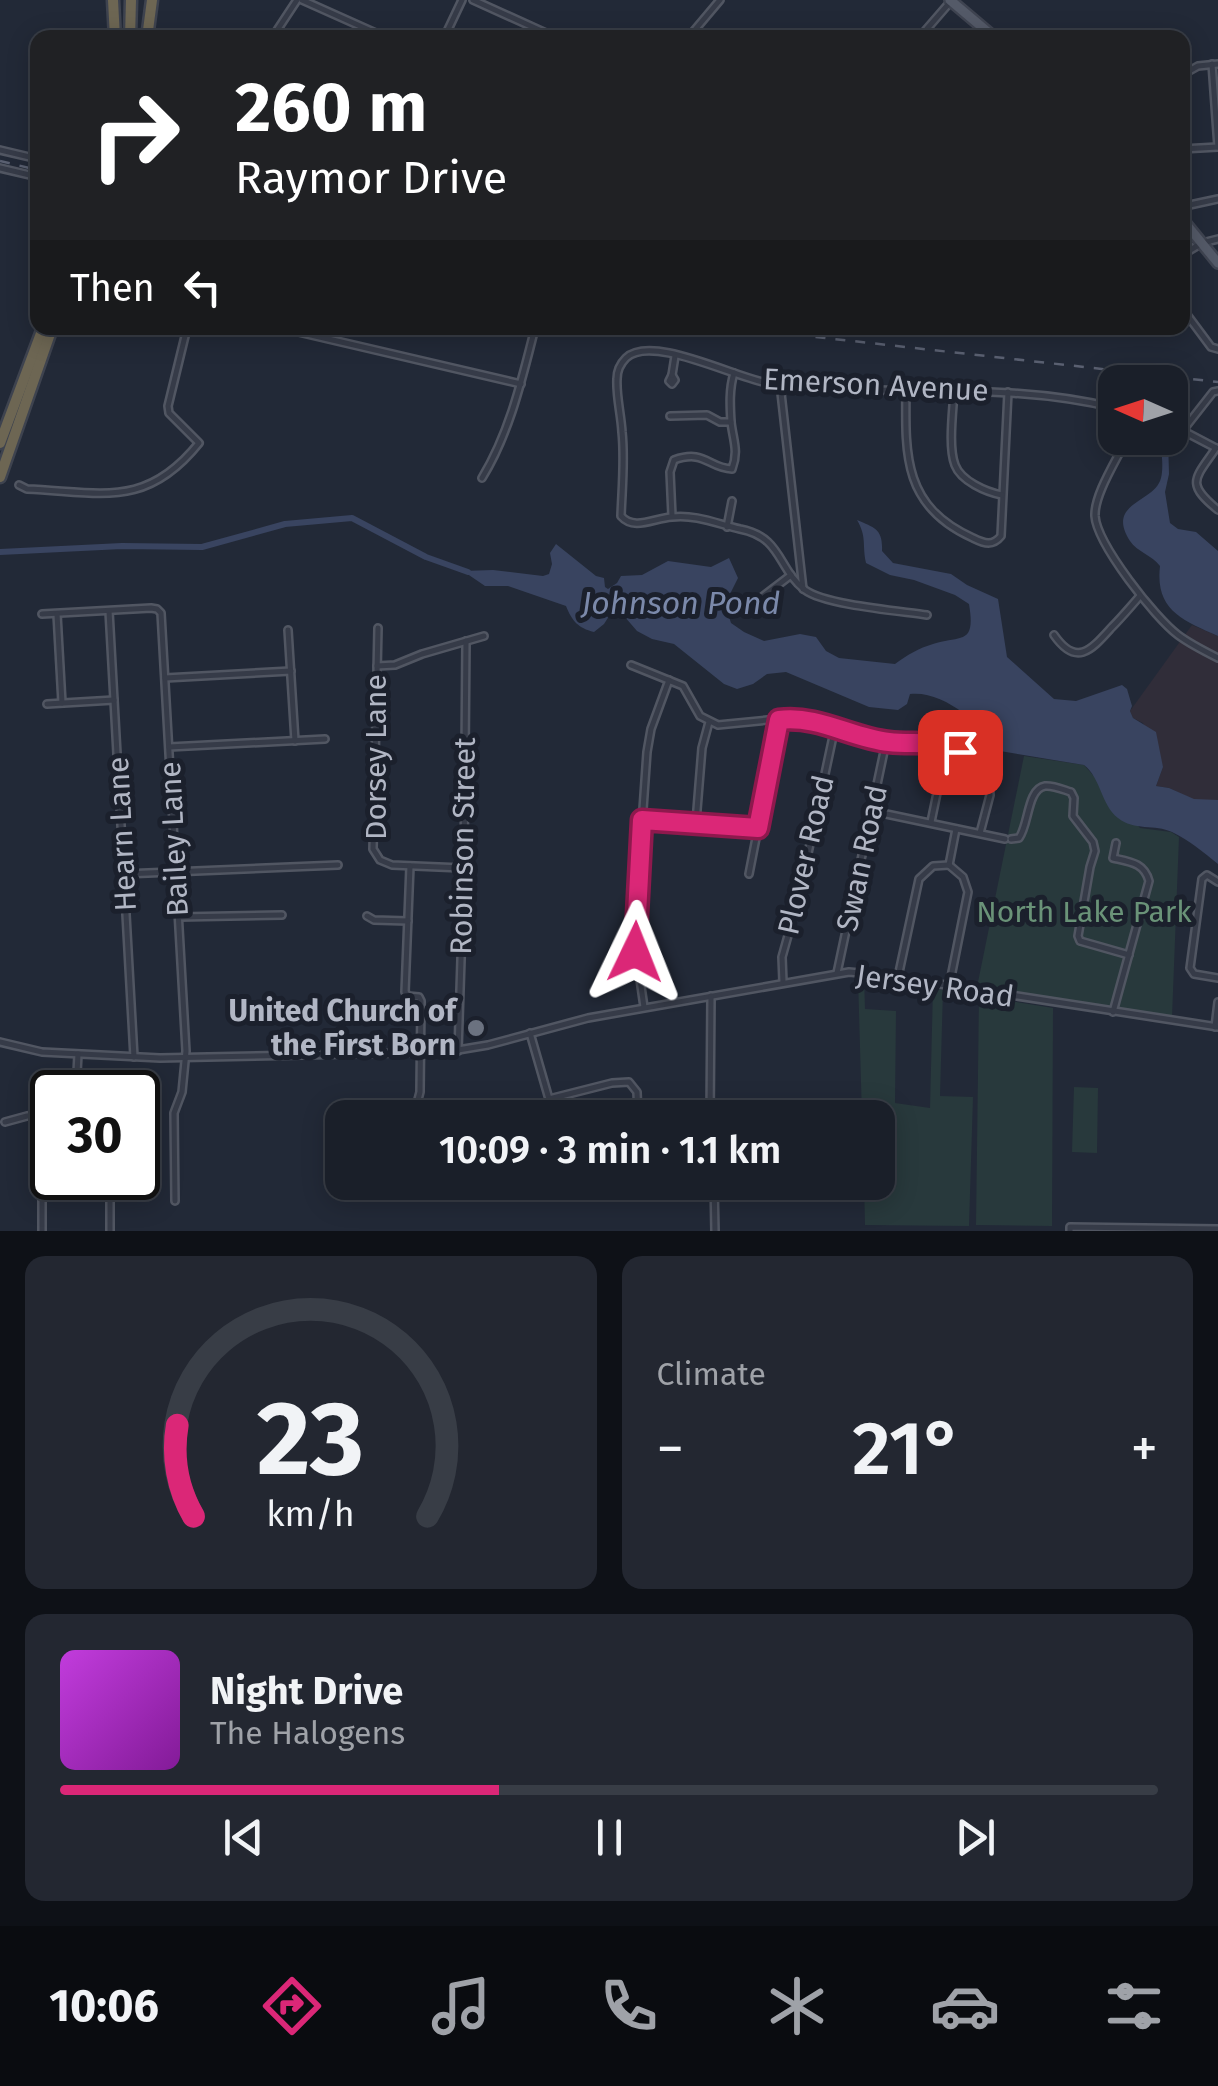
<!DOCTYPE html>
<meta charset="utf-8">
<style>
:root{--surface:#1a1f29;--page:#232731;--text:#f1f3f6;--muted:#9fa2a8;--line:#383d46;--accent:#db2777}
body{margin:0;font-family:"Fira Sans",sans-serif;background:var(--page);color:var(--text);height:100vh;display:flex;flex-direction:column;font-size:38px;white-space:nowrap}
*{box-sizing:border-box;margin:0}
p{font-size:32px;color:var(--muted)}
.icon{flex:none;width:55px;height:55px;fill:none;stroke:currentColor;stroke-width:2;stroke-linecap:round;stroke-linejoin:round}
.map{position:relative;height:1231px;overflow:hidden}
.sheet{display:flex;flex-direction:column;gap:25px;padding:25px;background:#0e1117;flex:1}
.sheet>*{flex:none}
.top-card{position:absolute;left:30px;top:30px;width:1160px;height:305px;border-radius:20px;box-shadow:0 5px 25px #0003,0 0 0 2px var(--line);background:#202124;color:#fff;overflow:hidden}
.needle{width:65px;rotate:273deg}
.tools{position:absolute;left:1098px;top:365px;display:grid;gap:20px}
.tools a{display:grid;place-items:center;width:90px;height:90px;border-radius:20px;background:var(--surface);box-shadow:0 5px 25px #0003,0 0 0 2px var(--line);font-size:50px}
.speed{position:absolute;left:30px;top:1070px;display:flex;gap:20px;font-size:50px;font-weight:700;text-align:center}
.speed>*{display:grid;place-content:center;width:130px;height:130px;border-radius:50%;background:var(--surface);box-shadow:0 5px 25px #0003,0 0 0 2px var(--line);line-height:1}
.speed .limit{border:5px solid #111;border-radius:15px;background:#fff;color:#111}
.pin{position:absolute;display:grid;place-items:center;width:85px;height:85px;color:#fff;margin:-42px;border-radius:20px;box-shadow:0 5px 15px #0006}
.me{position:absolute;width:110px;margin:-55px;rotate:2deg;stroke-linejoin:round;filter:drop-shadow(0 0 8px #0008)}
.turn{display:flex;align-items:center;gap:35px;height:210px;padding:0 40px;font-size:45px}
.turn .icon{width:130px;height:130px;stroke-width:2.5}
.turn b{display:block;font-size:70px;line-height:85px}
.then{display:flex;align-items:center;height:95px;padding:0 40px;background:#0003;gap:20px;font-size:38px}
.big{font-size:75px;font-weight:600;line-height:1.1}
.sheet .tile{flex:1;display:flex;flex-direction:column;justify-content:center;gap:15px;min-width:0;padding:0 35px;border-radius:20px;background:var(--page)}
.sheet .dial{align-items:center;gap:0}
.dial svg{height:260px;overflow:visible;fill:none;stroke:var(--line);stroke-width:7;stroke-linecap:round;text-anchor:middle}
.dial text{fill:var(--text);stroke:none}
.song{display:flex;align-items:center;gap:30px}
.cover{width:120px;height:120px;border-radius:15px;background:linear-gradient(135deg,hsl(290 70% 55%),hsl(290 70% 35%))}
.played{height:10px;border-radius:5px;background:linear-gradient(90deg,var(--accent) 40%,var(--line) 40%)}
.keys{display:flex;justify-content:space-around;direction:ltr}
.heat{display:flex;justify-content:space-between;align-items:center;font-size:55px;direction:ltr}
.sheet .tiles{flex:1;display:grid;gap:25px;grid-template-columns:1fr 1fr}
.tile:last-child{grid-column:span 2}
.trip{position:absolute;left:325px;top:1100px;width:570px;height:100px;border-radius:20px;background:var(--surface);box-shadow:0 5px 25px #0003,0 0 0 2px var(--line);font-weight:600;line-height:100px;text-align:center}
.tabs{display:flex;height:160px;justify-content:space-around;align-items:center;background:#0a0c10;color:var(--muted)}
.tabs .icon{width:70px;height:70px}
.tabs .selected{color:var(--accent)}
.tabs b{font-size:45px;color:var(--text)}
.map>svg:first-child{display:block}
.medical{fill:#302d39}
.green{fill:#28393c}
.water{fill:#394460}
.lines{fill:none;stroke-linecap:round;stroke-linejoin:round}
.river{stroke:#394460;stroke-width:6}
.minor-casing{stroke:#515662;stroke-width:10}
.major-casing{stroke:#3f4451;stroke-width:14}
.highway-casing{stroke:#3e434f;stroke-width:15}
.minor{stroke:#363b48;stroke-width:5}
.major{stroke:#545a68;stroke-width:9}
.highway{stroke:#6d6653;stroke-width:10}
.rail{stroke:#5a6071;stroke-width:2.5;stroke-dasharray:10 10;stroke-linecap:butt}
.route-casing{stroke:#8e194d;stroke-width:25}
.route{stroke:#db2777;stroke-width:18}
.worship-dot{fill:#6b7280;stroke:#1b202c;stroke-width:4}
.labels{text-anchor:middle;stroke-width:10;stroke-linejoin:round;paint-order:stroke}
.street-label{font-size:30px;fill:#b1b6c4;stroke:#1b202c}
.park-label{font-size:30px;fill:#6a9378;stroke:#1b202c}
.poi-label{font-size:30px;font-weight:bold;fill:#b1b6c4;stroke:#1b202c;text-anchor:end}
.water-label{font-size:32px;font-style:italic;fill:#7b89aa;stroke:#1b202c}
</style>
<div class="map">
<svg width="1218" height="1231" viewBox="0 0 1218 1231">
<rect width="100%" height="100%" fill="#222937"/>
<polygon class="medical" points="1192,625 1218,636 1218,800 1194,800 1169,788 1156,786 1163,767 1143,723 1133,718 1130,711"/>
<g class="green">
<polygon points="1024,756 1084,765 1140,828 1171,832 1179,837 1172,1017 977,987"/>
<polygon points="858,977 864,977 865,1009 896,1011 895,1103 930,1108 933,988 943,990 940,1096 973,1097 969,1226 865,1225 864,1183 878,1182 878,1118 862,1117"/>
<polygon points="979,996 1053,1008 1052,1226 976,1225"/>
<polygon points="1074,1087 1098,1088 1097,1153 1072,1152"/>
</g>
<g class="water">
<path d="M1160,438H1168L1169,474L1165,492L1170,523L1178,529L1196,532L1218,551V636C1182,620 1155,610 1160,566C1152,555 1137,552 1130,541C1105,502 1155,503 1161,478C1164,466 1161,449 1160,438Z"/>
<path d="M857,520C875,528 883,529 882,551L893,563L951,574L967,585L998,599L1007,657L1054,699L1076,701L1122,685L1127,689L1132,706L1130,711L1133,718L1156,732L1163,767L1156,786L1169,788L1194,799L1218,800V864C1203,852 1189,840 1172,832C1155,824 1134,831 1118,818C1101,805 1101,778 1084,765L1000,751C982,725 944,690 910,694L907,704L898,710L869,707L786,672L767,674L753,684L737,689L724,684L674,644L652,639L637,631L618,609L613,610L604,624L594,632C578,628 572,621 566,606L508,586H485L463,571L493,570L543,576L549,574L552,564L550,553L556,544L596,576L604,578L605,587L608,589L617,583L621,576L642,575L668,561L711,567L729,558L738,578L725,604L731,623L744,632L764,641L800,634L816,637L826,651L839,658L895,664C907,655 919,648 933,644C961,635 976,646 969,604L955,595L914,580L890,575L866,563C862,544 867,537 857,520Z"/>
</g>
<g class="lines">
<polyline class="river" points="0,552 122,546 202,547 285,524 352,518 426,557 468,572"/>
<defs>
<g id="minor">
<polyline points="302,0 387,38"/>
<polyline points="473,0 557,38"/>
<polyline points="272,38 297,0"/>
<polyline points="444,38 462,0"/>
<polyline points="688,38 720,0"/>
<polyline points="919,38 951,1"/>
<polyline points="1212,64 1218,147"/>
<polyline points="1182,75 1198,66 1218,64"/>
<polyline points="1182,149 1218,147"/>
<polyline points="0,150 38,159"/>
<polyline points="0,168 38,177"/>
<polyline points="1182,201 1185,206 1218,199"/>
<polyline points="1182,255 1202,243 1218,239"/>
<polyline points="1182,308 1211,347 1218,349"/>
<polyline points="281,328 521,384"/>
<polygon points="672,375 675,380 672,384 669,381"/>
<polyline points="672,375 675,356"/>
<polyline points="780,384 803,589"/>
<path d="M906,390C905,457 904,507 973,538C985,544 993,546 1001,536L1008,392"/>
<path d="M954,391C953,411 948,447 955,465C961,481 986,492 1002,495"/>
<polyline points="670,416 707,415 720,422 731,422"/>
<polyline points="1170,424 1216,448"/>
<polyline points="1184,429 1213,392 1218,391"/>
<path d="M1127,438C1118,458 1094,494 1095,516C1097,544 1155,618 1178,635C1190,644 1204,651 1218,658"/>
<path d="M1216,448C1195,479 1185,483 1218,510"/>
<path d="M482,478C510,432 522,379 535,328"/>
<path d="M19,485L27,489C102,492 146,509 199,443L169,413L168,406L187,328"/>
<path d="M672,516L670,472L674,460C705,449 708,468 732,469C739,451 733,440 731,422C730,406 729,389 734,373"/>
<polyline points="727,527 732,501"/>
<polyline points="753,604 791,575"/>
<polyline points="109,611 134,1057"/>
<polyline points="42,614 151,608 157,609 161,613 186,1051 182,1092 174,1113 175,1201"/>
<polyline points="57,614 62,703"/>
<path d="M927,615C900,611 825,605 805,590C777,568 782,537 740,529C718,524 695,514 672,517C654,518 634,531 621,516C622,488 625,460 622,432C621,414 616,396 617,379C617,371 620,364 626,358C652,333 739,380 772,384C886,398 1002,380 1115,408"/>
<polyline points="378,628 373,849 380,860 392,865 462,868"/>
<polyline points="288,630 295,741"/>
<path d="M1054,635C1077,668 1092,649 1112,627C1122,617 1131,606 1140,596"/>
<polyline points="631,665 683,686 700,716 718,725 788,718 807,719 886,742 916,742 953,748 983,772 989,781 990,795 980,833"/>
<polyline points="377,666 395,665 422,654 484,636"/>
<polyline points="165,678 291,671"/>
<polyline points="47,704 114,700"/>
<polyline points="169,747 325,739"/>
<polyline points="872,811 1005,839"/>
<polyline points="642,819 758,828"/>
<polyline points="696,822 702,748 709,722"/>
<polyline points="931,822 947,745"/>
<path d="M1011,839L1019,838C1029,825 1027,789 1045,786C1053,785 1064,790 1071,792L1074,798L1073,816L1093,842L1095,851L1090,867L1078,936L1080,941L1129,955"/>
<polyline points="949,865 963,877 968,892 949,987"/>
<polyline points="949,865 956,829"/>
<polyline points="410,866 405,992 408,996 419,997 421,1001 420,1092 413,1118"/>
<polyline points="124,874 338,865"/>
<polyline points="749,874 779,720"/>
<polyline points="1218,882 1207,875 1202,879 1190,968 1194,974 1218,978"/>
<polyline points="367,916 374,920 408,921"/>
<polyline points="179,917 282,915"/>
<polyline points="837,973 886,742"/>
<polyline points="898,977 919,879 933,866 949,865"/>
<polyline points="783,982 782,957 798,900 835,727"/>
<polyline points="644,1007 634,938 647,752 651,729 669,680"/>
<path d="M1113,1012L1149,881C1144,863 1131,862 1113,858L1116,843"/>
<polyline points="1215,1027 1218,1002"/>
<polyline points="530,1033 549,1099 548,1110 540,1118"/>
<polyline points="0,1042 42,1052 160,1058 446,1052 488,1045 588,1018 849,972 881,975 1218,1027"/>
<polyline points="458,1051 464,868 466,641"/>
<polyline points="76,1092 78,1054"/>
<polyline points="549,1099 612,1083 629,1082 637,1092 638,1118"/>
<polyline points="710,1118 711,996"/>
<polyline points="5,1122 27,1116 52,1113"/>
<polyline points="42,1176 42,1231"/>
<polyline points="516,1182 526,1185 565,1186"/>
<polyline points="714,1182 715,1231"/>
<polyline points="110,1231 110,1178"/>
<polyline points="1070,1231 1070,1227 1218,1229"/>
</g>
<g id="major">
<polyline points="950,0 995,38"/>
<polyline points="1182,219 1218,263"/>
</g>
<g id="highway">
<polyline points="113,0 115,38"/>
<polyline points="130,38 131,0"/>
<polyline points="147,38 152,0"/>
<polyline points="0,443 43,328"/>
<polyline points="0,477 52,328"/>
</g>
</defs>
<use href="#minor" class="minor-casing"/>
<use href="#major" class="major-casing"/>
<use href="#highway" class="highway-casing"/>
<use href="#minor" class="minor"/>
<use href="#major" class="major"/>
<use href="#highway" class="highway"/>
<g class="rail">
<polyline points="0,161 38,170"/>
<polyline points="736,328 1218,382"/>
</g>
</g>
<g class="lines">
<defs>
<path id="route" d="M635,952L642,820L758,828L779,720C819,715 851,738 889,742C913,745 939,739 960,752"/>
</defs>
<use href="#route" class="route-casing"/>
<use href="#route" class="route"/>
</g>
<circle class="worship-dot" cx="476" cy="1028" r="10"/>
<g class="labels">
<g class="street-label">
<text transform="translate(876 385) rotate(3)" y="10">Emerson Avenue</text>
<text transform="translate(376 757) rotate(-90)" y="10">Dorsey Lane</text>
<text transform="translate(122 834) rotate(-93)" y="10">Hearn Lane</text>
<text transform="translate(174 839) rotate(-93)" y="10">Bailey Lane</text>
<text transform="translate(463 846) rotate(-89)" y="10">Robinson Street</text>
<text transform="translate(806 855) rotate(-77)" y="10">Plover Road</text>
<text transform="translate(862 858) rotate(-78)" y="10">Swan Road</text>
<text transform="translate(935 986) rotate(8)" y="10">Jersey Road</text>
</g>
<g class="park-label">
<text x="1084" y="922">North Lake Park</text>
</g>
<g class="poi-label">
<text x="456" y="1021">United Church of<tspan x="456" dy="34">the First Born</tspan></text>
</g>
<g class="water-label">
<text x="681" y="614">Johnson Pond</text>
</g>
</g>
</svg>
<div class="tools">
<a><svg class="needle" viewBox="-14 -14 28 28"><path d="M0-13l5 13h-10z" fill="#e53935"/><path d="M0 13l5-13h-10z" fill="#9fa2a8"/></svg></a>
</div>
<div class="speed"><div class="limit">30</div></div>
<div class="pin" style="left:960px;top:752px;background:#d93025"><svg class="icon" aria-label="arrive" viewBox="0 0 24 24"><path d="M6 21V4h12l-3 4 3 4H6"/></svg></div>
<svg class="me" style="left:635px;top:952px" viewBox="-20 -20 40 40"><path d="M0-17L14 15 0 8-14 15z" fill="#db2777" stroke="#fff" stroke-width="4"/></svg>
<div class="trip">10:09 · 3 min · 1.1 km</div>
<div class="top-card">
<div class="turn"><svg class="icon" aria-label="right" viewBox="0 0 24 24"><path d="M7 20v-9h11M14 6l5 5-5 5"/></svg><div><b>260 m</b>Raymor Drive</div></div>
<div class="then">Then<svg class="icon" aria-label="left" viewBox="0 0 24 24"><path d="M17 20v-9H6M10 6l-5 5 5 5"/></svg></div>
</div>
</div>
<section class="sheet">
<div class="tiles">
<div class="tile dial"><svg viewBox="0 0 100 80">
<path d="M14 69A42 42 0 1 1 86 69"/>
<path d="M14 69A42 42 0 0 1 9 41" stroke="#db2777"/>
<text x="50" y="56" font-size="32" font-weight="700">23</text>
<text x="50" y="72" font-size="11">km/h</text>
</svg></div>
<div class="tile"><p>Climate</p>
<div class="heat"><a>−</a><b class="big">21°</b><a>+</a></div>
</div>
<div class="tile">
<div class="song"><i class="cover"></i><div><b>Night Drive</b><p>The Halogens</p></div></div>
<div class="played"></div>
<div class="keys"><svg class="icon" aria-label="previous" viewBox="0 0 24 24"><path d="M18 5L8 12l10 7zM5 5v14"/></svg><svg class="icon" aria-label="pause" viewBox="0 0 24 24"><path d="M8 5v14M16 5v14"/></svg><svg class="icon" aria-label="next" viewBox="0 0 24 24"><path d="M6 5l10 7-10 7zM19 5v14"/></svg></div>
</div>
</div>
</section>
<nav class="tabs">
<b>10:06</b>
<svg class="icon selected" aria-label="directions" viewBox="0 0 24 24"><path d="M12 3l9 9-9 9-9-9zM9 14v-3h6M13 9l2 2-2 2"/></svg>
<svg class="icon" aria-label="music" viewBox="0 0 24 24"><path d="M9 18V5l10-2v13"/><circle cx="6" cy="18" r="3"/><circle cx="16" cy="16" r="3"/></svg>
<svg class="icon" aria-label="phone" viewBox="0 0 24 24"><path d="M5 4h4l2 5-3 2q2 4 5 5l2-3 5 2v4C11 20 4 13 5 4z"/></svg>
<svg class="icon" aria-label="climate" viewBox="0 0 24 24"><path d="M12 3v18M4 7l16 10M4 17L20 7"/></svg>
<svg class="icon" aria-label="car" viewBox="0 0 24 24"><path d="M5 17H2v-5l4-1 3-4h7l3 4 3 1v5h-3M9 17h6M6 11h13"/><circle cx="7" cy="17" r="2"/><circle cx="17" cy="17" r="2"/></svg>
<svg class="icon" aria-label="filters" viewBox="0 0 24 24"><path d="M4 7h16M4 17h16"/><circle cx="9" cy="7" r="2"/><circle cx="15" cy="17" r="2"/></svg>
</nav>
